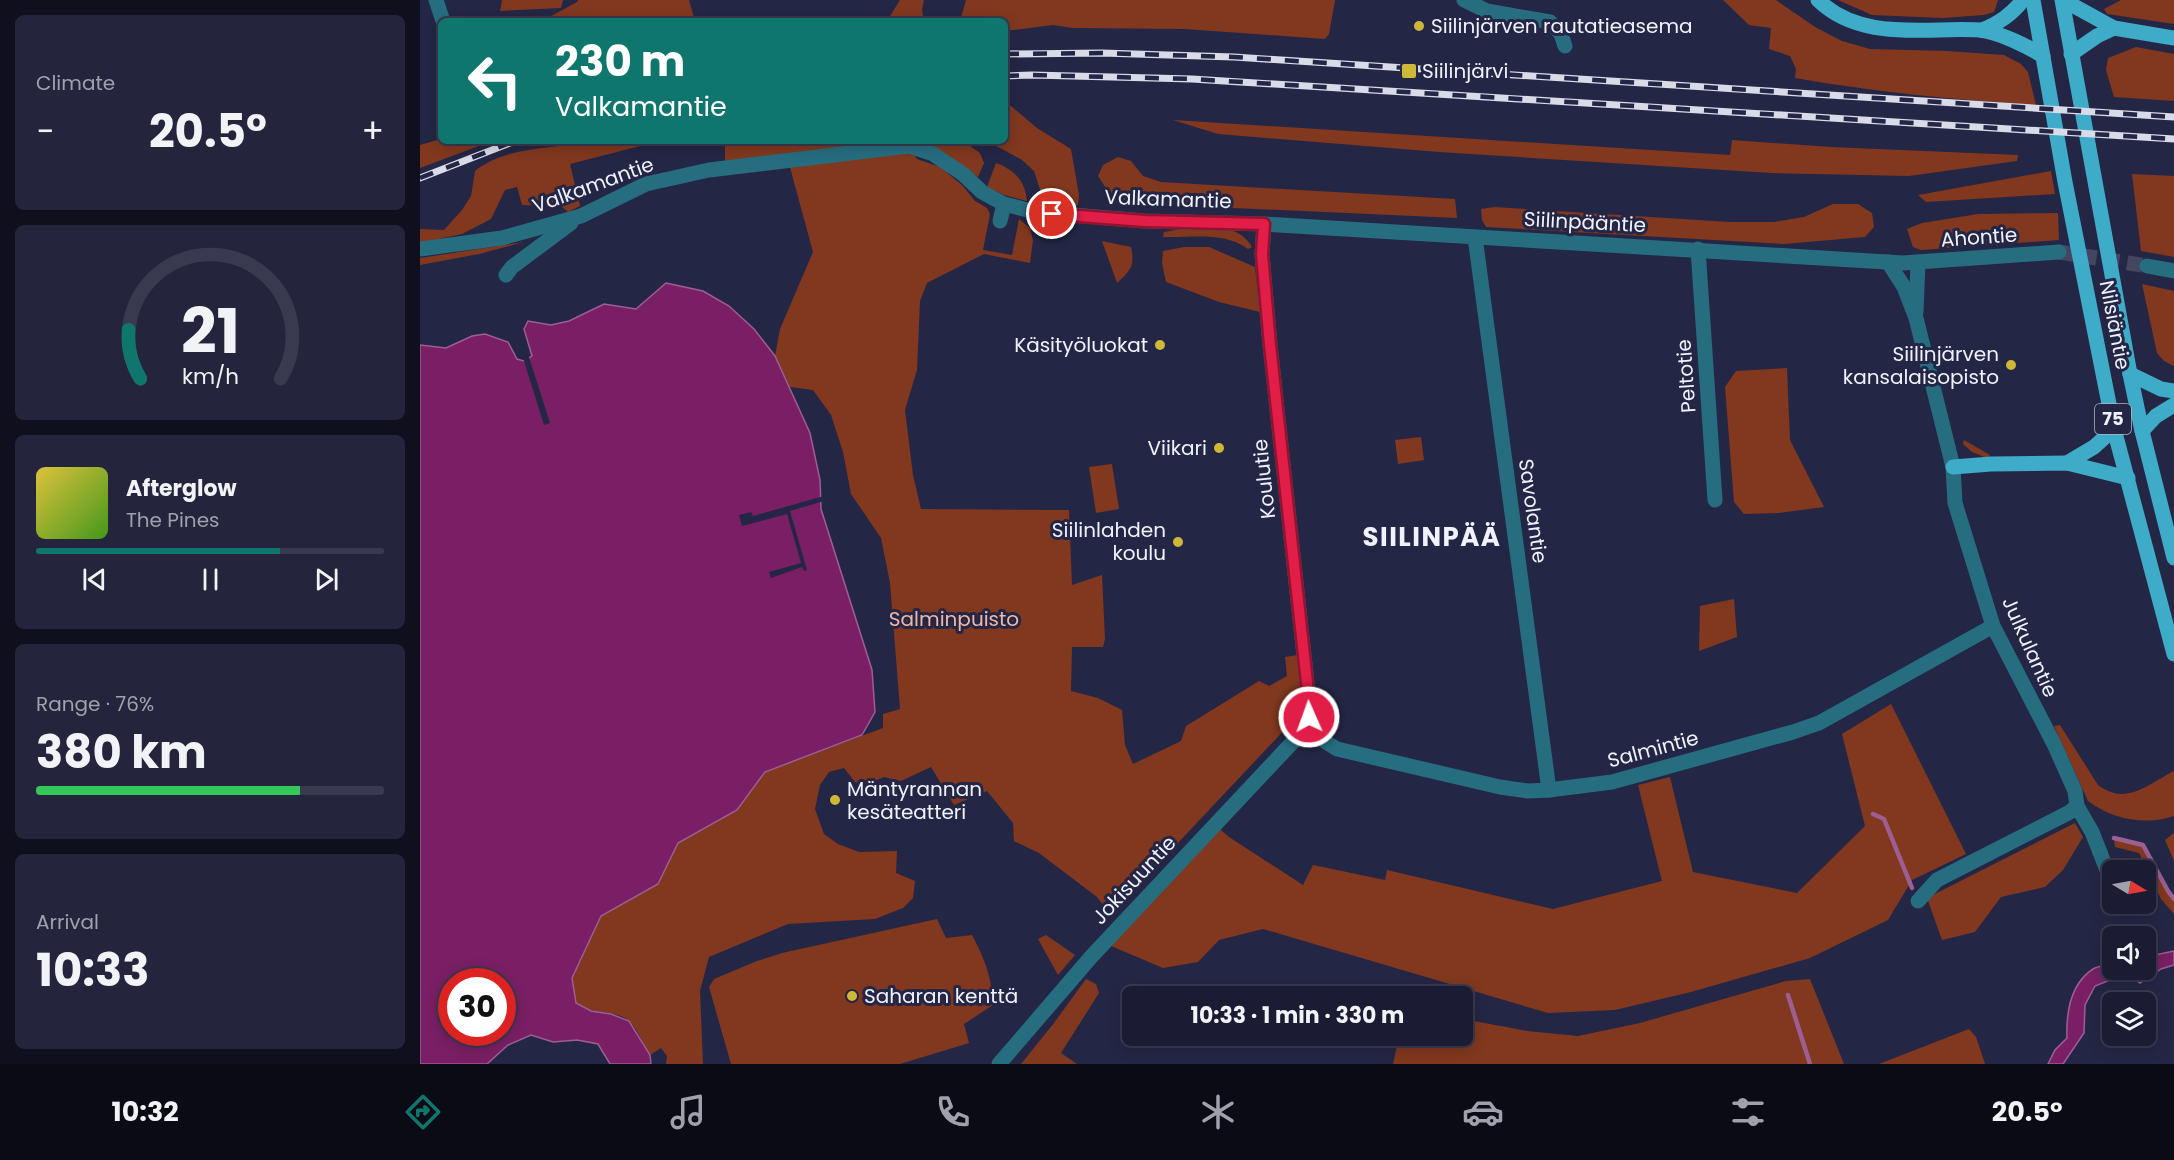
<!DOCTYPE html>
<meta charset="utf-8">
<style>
:root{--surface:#1b1c34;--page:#24253c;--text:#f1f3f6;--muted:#a0a1ac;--line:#393a4f;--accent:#0f766e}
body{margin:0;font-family:Poppins,sans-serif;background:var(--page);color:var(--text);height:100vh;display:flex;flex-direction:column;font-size:22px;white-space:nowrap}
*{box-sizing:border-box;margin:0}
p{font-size:20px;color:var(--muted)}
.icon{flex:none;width:33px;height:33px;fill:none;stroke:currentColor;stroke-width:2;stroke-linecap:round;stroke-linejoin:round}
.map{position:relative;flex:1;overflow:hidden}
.side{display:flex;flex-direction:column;gap:15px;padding:15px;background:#0f0f1d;width:420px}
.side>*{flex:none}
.guide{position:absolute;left:18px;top:18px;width:570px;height:126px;border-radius:9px;box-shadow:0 3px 15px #0003,0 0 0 2px var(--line);background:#0f766e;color:#fff;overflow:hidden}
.needle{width:39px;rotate:100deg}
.tools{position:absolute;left:1682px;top:860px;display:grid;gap:12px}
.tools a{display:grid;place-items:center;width:54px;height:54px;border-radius:9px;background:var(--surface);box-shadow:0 3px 15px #0003,0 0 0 2px var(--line);font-size:30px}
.speed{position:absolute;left:18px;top:968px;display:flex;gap:12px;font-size:30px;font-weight:700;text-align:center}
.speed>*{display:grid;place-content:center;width:78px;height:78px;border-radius:50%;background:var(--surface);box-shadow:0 3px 15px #0003,0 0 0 2px var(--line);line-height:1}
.speed .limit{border:9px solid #d22;background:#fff;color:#111}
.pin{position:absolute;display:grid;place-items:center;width:51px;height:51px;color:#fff;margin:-26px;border:3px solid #fff;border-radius:50%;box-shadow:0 2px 6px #0007}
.me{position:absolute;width:66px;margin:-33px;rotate:358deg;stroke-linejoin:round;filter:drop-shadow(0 0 4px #0008)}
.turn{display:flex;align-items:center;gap:21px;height:126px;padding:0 18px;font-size:27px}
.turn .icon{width:78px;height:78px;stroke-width:2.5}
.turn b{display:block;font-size:42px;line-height:51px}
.big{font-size:45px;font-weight:700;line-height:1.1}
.side .card{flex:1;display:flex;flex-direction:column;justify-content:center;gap:9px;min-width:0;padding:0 21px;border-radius:9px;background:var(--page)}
.side .dial{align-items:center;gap:0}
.dial svg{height:156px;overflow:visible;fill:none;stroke:var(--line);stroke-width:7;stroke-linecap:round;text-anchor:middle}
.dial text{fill:var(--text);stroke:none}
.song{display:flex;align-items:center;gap:18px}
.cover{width:72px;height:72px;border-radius:9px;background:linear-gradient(135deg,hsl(50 70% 55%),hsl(100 70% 35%))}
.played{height:6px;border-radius:3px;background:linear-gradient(90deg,var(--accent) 70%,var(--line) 70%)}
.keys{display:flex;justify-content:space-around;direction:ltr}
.heat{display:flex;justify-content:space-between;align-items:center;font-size:33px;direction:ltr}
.charge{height:9px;border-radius:4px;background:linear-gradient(90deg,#34c759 76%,var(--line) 0)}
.trip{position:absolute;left:702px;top:986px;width:351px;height:60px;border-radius:9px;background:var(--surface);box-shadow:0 3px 15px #0003,0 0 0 2px var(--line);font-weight:700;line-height:60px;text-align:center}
.menu{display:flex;height:96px;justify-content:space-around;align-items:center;background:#0b0b15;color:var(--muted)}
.menu .icon{width:42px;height:42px}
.menu .active{color:var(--accent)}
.menu b{font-size:27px;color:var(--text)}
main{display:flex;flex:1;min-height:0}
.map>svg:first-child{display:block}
.green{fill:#81381f}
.water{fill:#7a1f65;stroke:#9d5e93;stroke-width:1.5;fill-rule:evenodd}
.pier{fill:#242645}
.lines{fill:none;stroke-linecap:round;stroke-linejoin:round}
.stream{stroke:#9d5e93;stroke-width:4.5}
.minor-tunnel{stroke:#434561;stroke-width:15;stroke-dasharray:15 8;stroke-linecap:butt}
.minor{stroke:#276d80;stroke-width:15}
.major{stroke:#3eabc8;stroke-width:15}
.rail-casing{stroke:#d9dbe9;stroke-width:7}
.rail{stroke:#242645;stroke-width:4.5;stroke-dasharray:14;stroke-linecap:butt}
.route-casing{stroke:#92132f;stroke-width:15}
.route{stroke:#e11d48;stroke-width:10}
.poi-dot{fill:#cfb837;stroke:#242645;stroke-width:2}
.labels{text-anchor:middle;stroke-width:6;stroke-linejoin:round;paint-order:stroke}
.shield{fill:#242645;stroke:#b3b5c6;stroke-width:1.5}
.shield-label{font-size:18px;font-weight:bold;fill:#f0f2fe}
.poi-label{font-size:20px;fill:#f0f2fe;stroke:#242645;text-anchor:start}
.street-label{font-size:20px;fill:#f0f2fe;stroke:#242645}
.park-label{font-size:20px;fill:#f0b7a5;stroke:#242645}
.district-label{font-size:26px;font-weight:bold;letter-spacing:1.5px;fill:#f0f2fe;stroke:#242645}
</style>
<main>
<section class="side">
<div class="card"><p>Climate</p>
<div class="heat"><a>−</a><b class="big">20.5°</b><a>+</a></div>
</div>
<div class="card dial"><svg viewBox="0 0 100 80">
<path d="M14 69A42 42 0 1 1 86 69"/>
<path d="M14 69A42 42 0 0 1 8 44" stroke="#0f766e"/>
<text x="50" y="56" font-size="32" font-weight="700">21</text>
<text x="50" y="72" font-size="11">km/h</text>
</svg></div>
<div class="card">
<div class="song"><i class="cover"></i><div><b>Afterglow</b><p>The Pines</p></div></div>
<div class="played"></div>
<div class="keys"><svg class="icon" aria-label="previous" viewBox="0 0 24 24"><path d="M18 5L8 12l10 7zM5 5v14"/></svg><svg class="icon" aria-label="pause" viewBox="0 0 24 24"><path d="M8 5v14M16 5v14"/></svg><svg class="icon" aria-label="next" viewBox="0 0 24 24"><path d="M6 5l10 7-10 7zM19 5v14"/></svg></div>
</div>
<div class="card"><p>Range · 76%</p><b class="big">380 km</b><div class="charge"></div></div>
<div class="card"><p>Arrival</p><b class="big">10:33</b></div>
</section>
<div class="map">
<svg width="1754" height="1064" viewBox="0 0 1754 1064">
<rect width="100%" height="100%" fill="#242645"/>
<g class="green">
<polygon points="82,0 143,0 141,8 80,11"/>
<polygon points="158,0 269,0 275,21 122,21 157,2"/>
<polygon points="480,0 504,0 502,10 504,21 467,21"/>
<polygon points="546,0 915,0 909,34 905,39 765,29 653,28 633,25 585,31 585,21 540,21"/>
<path d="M1303,0H1356L1395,27L1422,41L1450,49L1527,51L1584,55L1601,64L1608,72L1616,105C1535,100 1455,92 1375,78L1376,69L1370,56L1349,49L1351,28L1329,25Z"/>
<polygon points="1418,0 1578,0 1574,12 1564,15 1523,18 1452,15"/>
<polygon points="1701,0 1754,0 1754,24 1687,14 1684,9"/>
<polygon points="1716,47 1754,54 1754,101 1694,97 1686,70 1688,58"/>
<polygon points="585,105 591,106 617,128 651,149 659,195 658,205 650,207 625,205 614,171 602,160 567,141 585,141"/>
<polygon points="753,120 1310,155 1312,140 1411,147 1598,155 1597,161 1489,176 1351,173 1019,152 798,134"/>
<polygon points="21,139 21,141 72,141 0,168 0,145"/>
<path d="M177,141H240L150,164L160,206L148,212L142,207L102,205L97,187L85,190L71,219L42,234L0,243V229L24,230L42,210L51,196L55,171C87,145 137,149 177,141Z"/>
<path d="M305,141H462L463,149L489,146L497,159L520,167L543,186L555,201L567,208L570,214L563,250L592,255L599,219L610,228L613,240L610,263L564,254L507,283L500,301L497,370L485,410L493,475L501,509L649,510L652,585L682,575L685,639L683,647H652L651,691L678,698L702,710L705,745L713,764L761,741L766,726L839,681L849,686L867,676L865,657L878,655L883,691L869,725L708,896L683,905L677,897L619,853L594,841L593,823L567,791L534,805L511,767L481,781L464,777L445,785L435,782L424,768L409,772L400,785L395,809L404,834L418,844L439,852L477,851L476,873L495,881L493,898L483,908L455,919L368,924L289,957L280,991L283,1064H246L247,1056L241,1048L230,1055C224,1045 218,1031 210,1022C196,1008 171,1016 156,1003L152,978L181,916L238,884L258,843L317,810L345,772L463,728V714L480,709L470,583L461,538L431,494L423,452L411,415L393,390L370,387L355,356L360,329L393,252L368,160L305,167Z"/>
<polygon points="503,141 543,141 560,153 564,163 558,177 519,150"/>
<polygon points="698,157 711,161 723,176 741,182 1035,199 1037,218 703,203 689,193 678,176 683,165"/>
<path d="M576,163C595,170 605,181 607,201L584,195L567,187Z"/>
<polygon points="1631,171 1635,194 1506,202 1498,195"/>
<polygon points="1712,174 1754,176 1754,257 1721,251"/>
<polygon points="1413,204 1438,204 1452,213 1454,227 1445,237 1364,244 1066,227 1062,220 1061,209 1074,207 1310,222 1354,222 1384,217"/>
<polygon points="1638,213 1639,240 1501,250 1493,247 1487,229 1502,223 1558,214"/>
<path d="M778,226C800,229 820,226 832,247L828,249C804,231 771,238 743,237L744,232Z"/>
<path d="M682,241L711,247C715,266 711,270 697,283Z"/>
<polygon points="104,242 59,254 0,265 0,258"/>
<polygon points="764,247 789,247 835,267 840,312 799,302 746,282 742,263 743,251"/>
<polygon points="1722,284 1754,291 1754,366 1744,361 1737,353"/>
<polygon points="1367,368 1370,440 1404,507 1359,513 1324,514 1314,502 1305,387 1316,371"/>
<polygon points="1001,437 1004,460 978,464 975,440"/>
<polygon points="1544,440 1570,455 1567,458 1552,452 1543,444"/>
<polygon points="692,464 699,509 676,513 669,467"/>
<polygon points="1314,599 1317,637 1279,651 1280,606"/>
<polygon points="1471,704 1546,854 1492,880 1468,920 1390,958 1271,992 1195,1010 1128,1013 843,929 799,940 778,962 743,968 684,943 794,824 809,837 883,885 893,865 965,880 967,870 1133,909 1242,881 1218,785 1250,777 1273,872 1377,893 1445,826 1422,734"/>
<path d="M1640,725L1678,785C1706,806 1727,785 1754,771V816C1725,826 1692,819 1668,801L1634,726Z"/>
<polygon points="1655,823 1663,837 1643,870 1625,887 1581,897 1555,932 1522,940 1507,898"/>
<polygon points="1754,833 1754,861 1745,840"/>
<polygon points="1694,838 1723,845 1748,891 1754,896 1754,914 1741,899 1719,853 1695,847"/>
<path d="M517,919L526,938L552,935C565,960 572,977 573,1005L544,1024L549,1043L480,1064H311L289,987L294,979L337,961L362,953Z"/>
<polygon points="626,935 655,955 638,975 618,939"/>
<polygon points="666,979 676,984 679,993 641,1053 657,1064 601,1064 634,1023"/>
<polygon points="1390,979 1424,1064 973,1064 977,1046 977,1035 1042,1035 1043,1019 1107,1031 1158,1036 1220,1023 1366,981"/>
<polygon points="1549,1029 1556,1037 1565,1064 1459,1064"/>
</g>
<g class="water">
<path d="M246,283L283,291L309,306L334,329L355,356L390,433L400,480L401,509L452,670L455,712L442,735L345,772L317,810L258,843L238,884L181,916L152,978L156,1003L171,1011L191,1014L209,1021L230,1055L231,1064H190L178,1044L157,1040L133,1042L111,1035L88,1045L67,1064H0V345L26,348L52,336L65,334L88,342L97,359L104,361L112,356L104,329L108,321L131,325L149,321L184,304L216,309ZM32,981H82V1032H32Z"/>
<path d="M1754,951V965L1741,969L1720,983L1705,974L1675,986L1665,1005L1664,1033L1643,1064H1628L1635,1050L1647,1038C1646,1012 1650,984 1673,969C1678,966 1686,965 1692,964V969H1725V957Z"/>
</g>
<g class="pier">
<polygon points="108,354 130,423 124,425 103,358"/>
<polygon points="404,496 404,501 370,511 387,570 384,571 382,567 351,578 349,572 381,563 367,514 322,526 319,515 331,512 333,516"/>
</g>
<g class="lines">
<g class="stream">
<polyline points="1453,814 1464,819 1492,888"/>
<polyline points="1694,838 1723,845 1748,891 1754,899"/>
<polyline points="1368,995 1390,1064"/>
</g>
<polyline class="minor-tunnel" points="1639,252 1727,266"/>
<g class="minor">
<polyline points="16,0 23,21"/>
<polyline points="1044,0 1067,11 1130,22 1141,34 1145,46"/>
<polyline points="580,221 584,204"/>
<polyline points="1055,237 1129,790"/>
<polyline points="0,249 82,238 161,216 226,184 289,170 489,146 513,154 543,174 562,192 584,204 615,212 725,221 844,224 1483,263 1639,252"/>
<polyline points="1278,249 1295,500"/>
<polyline points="1468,262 1484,287 1496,318 1533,467 1535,503 1573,626 1634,744 1655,791 1657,806 1650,812 1517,880 1498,901"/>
<polyline points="1727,266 1754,271"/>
<polyline points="86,275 92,267 151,223"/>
<polyline points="1496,312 1498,262"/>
<polyline points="885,729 917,749 930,752 1080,787 1108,791 1129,790 1192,782 1373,732 1399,723 1573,626"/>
<polyline points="1657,806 1672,832 1692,883"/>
<polyline points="579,1064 671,957 885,729 889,717 889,701 850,345 842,254 844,224"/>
</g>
<g class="major">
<path d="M1398,0C1441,42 1505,27 1559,30C1579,32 1607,46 1623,56"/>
<polyline points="1613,0 1645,182 1694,429 1754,654"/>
<polyline points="1642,0 1710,374 1722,431 1754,558"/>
<polyline points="1643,0 1694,28 1754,38"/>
<path d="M1562,30C1579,23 1591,15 1603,0"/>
<polyline points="1651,54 1677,36 1694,28"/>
<polyline points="1710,374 1741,389 1754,391"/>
<polyline points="1722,431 1736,416 1754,405"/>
<polyline points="1647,463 1674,447 1694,429"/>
<polyline points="1533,467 1571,464 1647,463 1708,478"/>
</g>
<defs>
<g id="rail">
<polyline points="585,54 682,53 814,57 1754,117"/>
<polyline points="585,76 612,75 772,79 1754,139"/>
<polyline points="0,178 95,141"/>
</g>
</defs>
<use href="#rail" class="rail-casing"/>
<use href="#rail" class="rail"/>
</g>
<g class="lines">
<defs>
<polyline id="route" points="632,214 725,221 844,224 842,254 850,345 889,701 889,717"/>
</defs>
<use href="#route" class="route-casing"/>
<use href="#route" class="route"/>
</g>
<g class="poi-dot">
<circle cx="999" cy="26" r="6"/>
<rect x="981" y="63" width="16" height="16" rx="3"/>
<circle cx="740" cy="345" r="6"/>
<circle cx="1591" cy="365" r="6"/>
<circle cx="799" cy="448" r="6"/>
<circle cx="758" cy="542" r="6"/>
<circle cx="415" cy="800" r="6"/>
<circle cx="432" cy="996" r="6"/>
</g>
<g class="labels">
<rect class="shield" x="1675" y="404" width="36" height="30" rx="4.5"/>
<g class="shield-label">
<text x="1693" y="425">75</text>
</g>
<g class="poi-label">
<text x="1011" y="33">Siilinjärven rautatieasema</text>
<text x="1002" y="78">Siilinjärvi</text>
<text x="728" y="352" text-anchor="end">Käsityöluokat</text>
<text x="1579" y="361" text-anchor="end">Siilinjärven<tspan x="1579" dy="23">kansalaisopisto</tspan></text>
<text x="787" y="455" text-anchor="end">Viikari</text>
<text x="746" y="537" text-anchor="end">Siilinlahden<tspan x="746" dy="23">koulu</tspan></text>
<text x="427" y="796">Mäntyrannan<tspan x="427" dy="23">kesäteatteri</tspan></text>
<text x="444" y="1003">Saharan kenttä</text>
</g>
<g class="street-label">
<text transform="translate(173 185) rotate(-20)" y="7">Valkamantie</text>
<text transform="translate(748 199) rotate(2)" y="7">Valkamantie</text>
<text transform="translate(1165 222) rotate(3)" y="7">Siilinpääntie</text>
<text transform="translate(1559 237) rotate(-4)" y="7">Ahontie</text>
<text transform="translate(1695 325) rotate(79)" y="7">Nilsiäntie</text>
<text transform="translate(1266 376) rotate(-94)" y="7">Peltotie</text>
<text transform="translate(844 479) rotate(-96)" y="7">Koulutie</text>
<text transform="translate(1113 511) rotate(82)" y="7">Savolantie</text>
<text transform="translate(1610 647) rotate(66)" y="7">Julkulantie</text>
<text transform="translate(1233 749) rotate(-15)" y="7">Salmintie</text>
<text transform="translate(714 880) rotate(-47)" y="7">Jokisuuntie</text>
</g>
<g class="park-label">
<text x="534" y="626">Salminpuisto</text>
</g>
<g class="district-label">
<text x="1012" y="546">SIILINPÄÄ</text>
</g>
</g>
</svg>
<div class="tools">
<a><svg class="needle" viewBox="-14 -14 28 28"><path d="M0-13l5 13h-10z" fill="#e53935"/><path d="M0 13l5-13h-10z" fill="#a0a1ac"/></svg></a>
<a><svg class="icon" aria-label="sound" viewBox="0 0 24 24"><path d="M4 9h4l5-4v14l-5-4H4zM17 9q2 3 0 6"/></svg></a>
<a><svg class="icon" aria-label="layers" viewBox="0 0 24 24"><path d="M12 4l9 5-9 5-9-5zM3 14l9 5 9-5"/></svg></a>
</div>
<div class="speed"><div class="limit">30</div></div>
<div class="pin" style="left:632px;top:214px;background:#d93025"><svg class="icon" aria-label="arrive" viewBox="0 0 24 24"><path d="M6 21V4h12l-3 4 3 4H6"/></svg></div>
<svg class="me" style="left:889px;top:717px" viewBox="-20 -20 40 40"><circle r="17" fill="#e11d48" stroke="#fff" stroke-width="3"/><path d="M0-11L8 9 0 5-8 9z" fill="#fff"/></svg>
<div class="trip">10:33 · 1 min · 330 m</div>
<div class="guide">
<div class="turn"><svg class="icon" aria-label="left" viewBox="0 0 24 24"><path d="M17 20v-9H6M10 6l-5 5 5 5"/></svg><div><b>230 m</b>Valkamantie</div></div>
</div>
</div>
</main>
<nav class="menu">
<b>10:32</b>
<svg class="icon active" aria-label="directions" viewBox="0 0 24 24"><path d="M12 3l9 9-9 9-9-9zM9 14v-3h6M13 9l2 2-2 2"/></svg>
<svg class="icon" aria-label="music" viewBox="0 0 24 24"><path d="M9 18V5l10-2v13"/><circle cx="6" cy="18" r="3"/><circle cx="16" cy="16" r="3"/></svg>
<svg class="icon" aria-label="phone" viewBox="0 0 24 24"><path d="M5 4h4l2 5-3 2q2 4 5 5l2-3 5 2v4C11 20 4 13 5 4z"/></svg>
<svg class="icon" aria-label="climate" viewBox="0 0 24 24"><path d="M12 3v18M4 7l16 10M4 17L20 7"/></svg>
<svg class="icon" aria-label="car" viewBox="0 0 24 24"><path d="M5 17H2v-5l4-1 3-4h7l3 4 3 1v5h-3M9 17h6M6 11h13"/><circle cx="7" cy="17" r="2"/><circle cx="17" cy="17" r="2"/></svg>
<svg class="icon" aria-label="filters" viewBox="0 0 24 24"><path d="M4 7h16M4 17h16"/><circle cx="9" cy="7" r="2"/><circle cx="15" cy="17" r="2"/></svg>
<b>20.5°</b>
</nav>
